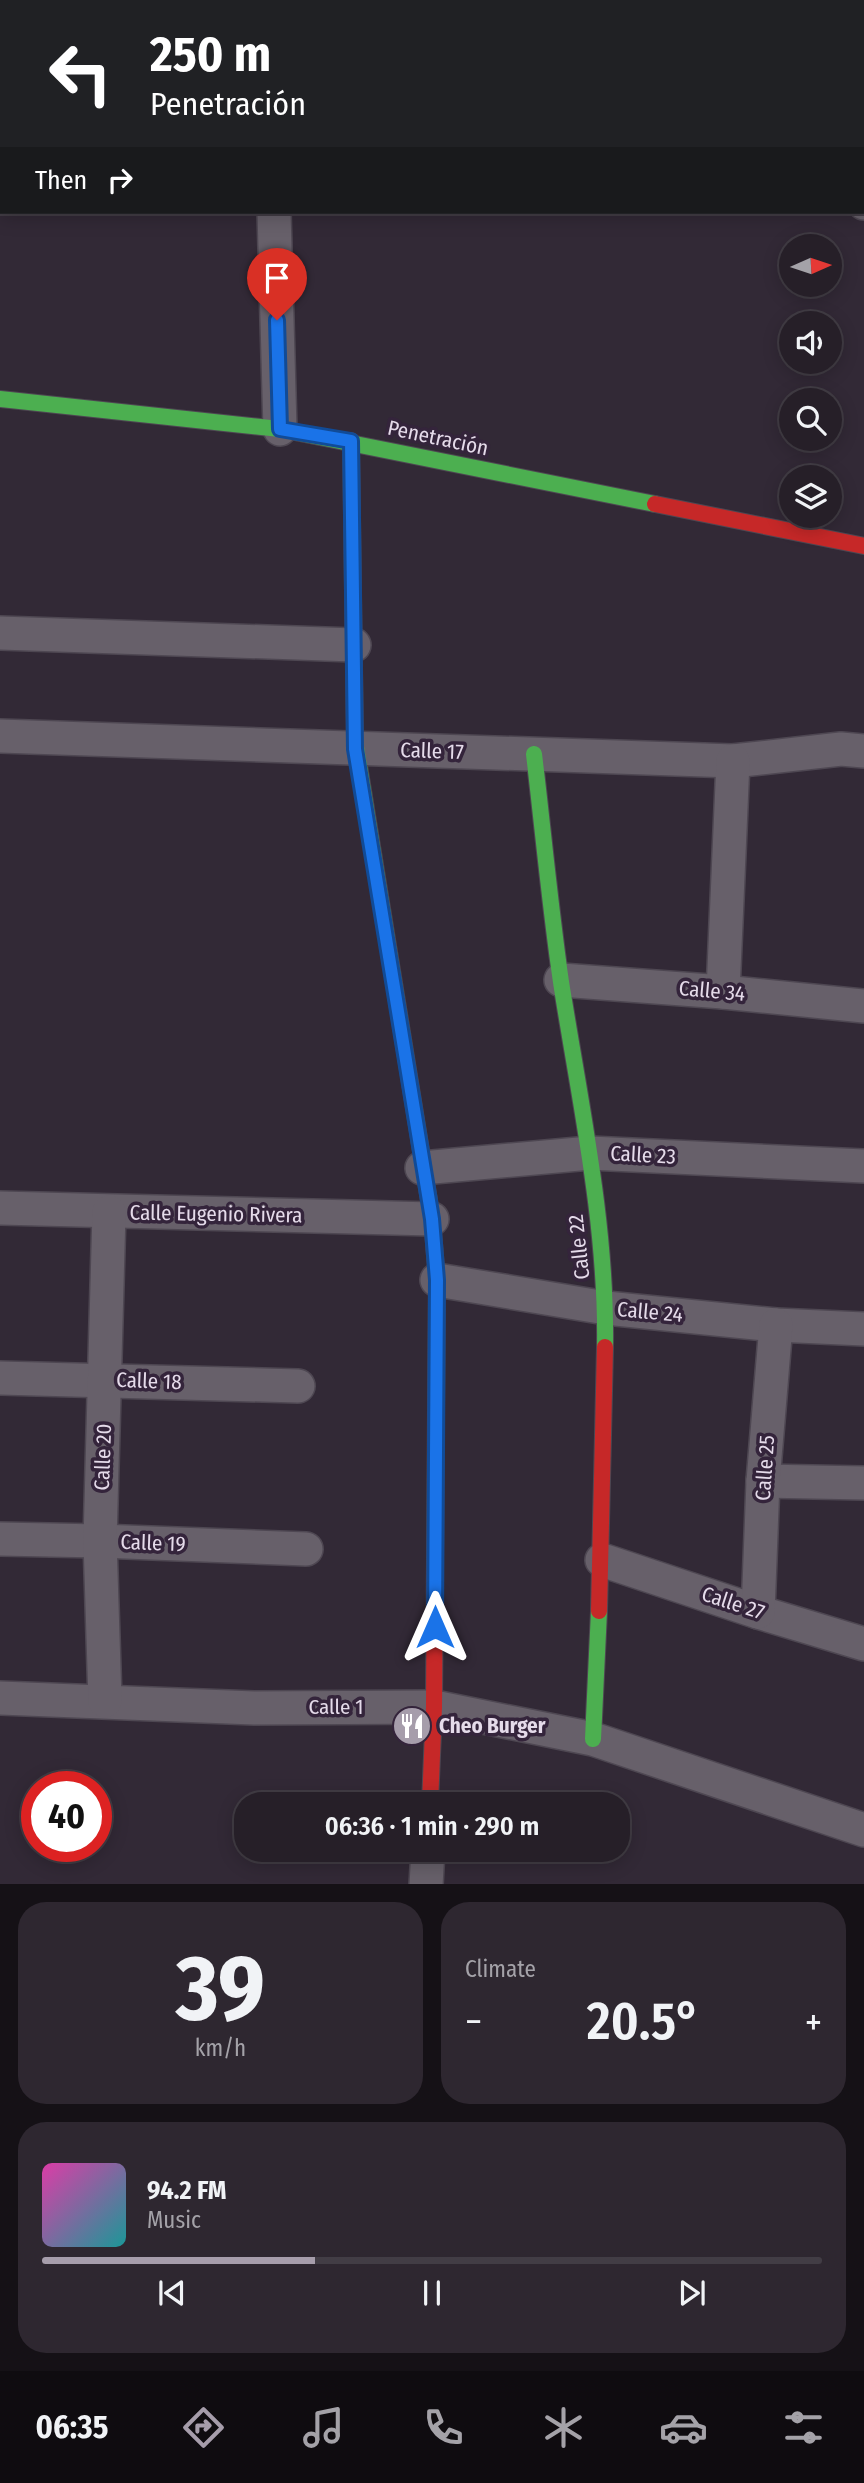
<!DOCTYPE html>
<meta charset="utf-8">
<style>
:root{--surface:#261f28;--page:#2e2730;--text:#f1f3f6;--muted:#a4a2a8;--line:#423d45;--accent:#a69dab}
body{margin:0;font-family:"Fira Sans Condensed",sans-serif;background:var(--page);color:var(--text);height:100vh;display:flex;flex-direction:column;font-size:26px;white-space:nowrap}
*{box-sizing:border-box;margin:0}
p{font-size:23px;color:var(--muted)}
.icon{flex:none;width:38px;height:38px;fill:none;stroke:currentColor;stroke-width:2;stroke-linecap:round;stroke-linejoin:round}
.map{position:relative;height:1884px;overflow:hidden}
.drawer{display:flex;flex-direction:column;gap:18px;padding:18px;background:#151116;flex:1}
.drawer>*{flex:none}
.top-card{position:absolute;left:0px;top:0px;width:864px;height:214px;box-shadow:0 4px 18px #0003,0 0 0 2px var(--line);background:#202124;color:#fff;overflow:hidden}
.needle{width:46px;rotate:87deg}
.fabs{position:absolute;left:779px;top:234px;display:grid;gap:14px}
.fabs a{display:grid;place-items:center;width:63px;height:63px;border-radius:50%;background:var(--surface);box-shadow:0 4px 18px #0003,0 0 0 2px var(--line);font-size:35px}
.speed{position:absolute;left:21px;top:1771px;display:flex;gap:14px;font-size:35px;font-weight:700;text-align:center}
.speed>*{display:grid;place-content:center;width:91px;height:91px;border-radius:50%;background:var(--surface);box-shadow:0 4px 18px #0003,0 0 0 2px var(--line);line-height:1}
.speed .limit{border:10px solid #d22;background:#fff;color:#111}
.pin{position:absolute;display:grid;place-items:center;width:60px;height:60px;color:#fff;margin:-72px -30px;border-radius:50% 50% 50% 0;rotate:-45deg;box-shadow:0 0 7px #0007}
.pin .icon{rotate:45deg}
.me{position:absolute;width:77px;margin:-38px;rotate:0deg;stroke-linejoin:round;filter:drop-shadow(0 0 5px #0008)}
.turn{display:flex;align-items:center;gap:24px;height:147px;padding:0 35px;font-size:32px}
.turn .icon{width:91px;height:91px;stroke-width:2.5}
.turn b{display:block;font-size:49px;line-height:60px}
.then{display:flex;align-items:center;height:66px;padding:0 35px;background:#0003;gap:14px;font-size:26px}
.big{font-size:52px;font-weight:600;line-height:1.1}
.drawer .card{flex:1;display:flex;flex-direction:column;justify-content:center;gap:10px;min-width:0;padding:0 24px;border-radius:28px;background:var(--page)}
.drawer .dial{align-items:center;gap:0}
.dial b{font-size:91px;line-height:1}
.song{display:flex;align-items:center;gap:21px}
.cover{width:84px;height:84px;border-radius:10px;background:linear-gradient(135deg,hsl(320 70% 55%),hsl(180 70% 35%))}
.played{height:7px;border-radius:4px;background:linear-gradient(90deg,var(--accent) 35%,var(--line) 35%)}
.keys{display:flex;justify-content:space-around;direction:ltr}
.heat{display:flex;justify-content:space-between;align-items:center;font-size:38px;direction:ltr}
.drawer .tiles{flex:1;display:grid;gap:18px;grid-template-columns:1fr 1fr}
.card:last-child{grid-column:span 2}
.trip{position:absolute;left:234px;top:1792px;width:396px;height:70px;border-radius:28px;background:var(--surface);box-shadow:0 4px 18px #0003,0 0 0 2px var(--line);font-weight:600;line-height:70px;text-align:center}
.tabs{display:flex;height:112px;justify-content:space-around;align-items:center;background:#0f0c10;color:var(--muted)}
.tabs .icon{width:49px;height:49px}
.tabs .selected{color:var(--accent)}
.tabs b{font-size:32px;color:var(--text)}
.map>svg:first-child{display:block}
.lines{fill:none;stroke-linecap:round;stroke-linejoin:round}
.street-casing{stroke:#4e4752;stroke-width:36}
.fast-casing{stroke:#4e4752;stroke-width:18}
.slow-casing{stroke:#4e4752;stroke-width:18}
.jam-casing{stroke:#4e4752;stroke-width:18}
.street{stroke:#67606a;stroke-width:33}
.fast{stroke:#4caf50;stroke-width:16}
.slow{stroke:#ffc107;stroke-width:16}
.jam{stroke:#c62828;stroke-width:16}
.route-casing{stroke:#114b97;stroke-width:18}
.route{stroke:#1a73e8;stroke-width:12}
.labels{text-anchor:middle;stroke-width:7;stroke-linejoin:round;paint-order:stroke}
.street-label{font-size:21px;fill:#e5dbea;stroke:#34243b}
.poi-label{font-size:21px;font-weight:bold;fill:#e5dbea;stroke:#34243b;text-anchor:start}
</style>
<div class="map">
<svg width="864" height="1885" viewBox="0 0 864 1885">
<rect width="100%" height="100%" fill="#322936"/>
<g class="lines">
<defs>
<g id="street">
<polyline points="613,0 631,2"/>
<polyline points="130,2 130,0"/>
<polyline points="863,23 864,24"/>
<polyline points="0,132 2,132"/>
<polyline points="863,202 864,203"/>
<polyline points="274,212 280,429"/>
<polyline points="0,633 354,645"/>
<polyline points="0,736 733,761 841,749 864,751"/>
<polyline points="561,980 723,992 864,1006"/>
<polyline points="723,992 733,761"/>
<polyline points="422,1168 590,1153 864,1166"/>
<polyline points="0,1208 432,1219"/>
<polyline points="437,1280 606,1308 776,1325 864,1329"/>
<polyline points="0,1378 298,1386"/>
<polyline points="763,1481 864,1483"/>
<polyline points="0,1539 100,1541 306,1549"/>
<polyline points="602,1560 758,1612 864,1644"/>
<polyline points="758,1612 763,1481 776,1325"/>
<polyline points="0,1698 254,1708 434,1707 593,1739 864,1830"/>
<polyline points="105,1701 100,1541 109,1212"/>
<polyline points="426,1885 428,1850"/>
</g>
<g id="fast">
<polyline points="0,399 280,429 655,504"/>
<polyline points="355,741 432,1219 437,1280 436,1409"/>
<path d="M534,754C543,830 550,906 561,982C580,1103 607,1224 605,1347"/>
<polyline points="593,1739 599,1611"/>
</g>
<polyline id="slow" points="351,441 355,741"/>
<g id="jam">
<polyline points="655,504 864,546"/>
<polyline points="599,1611 605,1347"/>
<polyline points="430,1804 434,1707 436,1409"/>
</g>
</defs>
<use href="#street" class="street-casing"/>
<use href="#fast" class="fast-casing"/>
<use href="#slow" class="slow-casing"/>
<use href="#jam" class="jam-casing"/>
<use href="#street" class="street"/>
<use href="#fast" class="fast"/>
<use href="#slow" class="slow"/>
<use href="#jam" class="jam"/>
</g>
<g class="lines">
<defs>
<polyline id="route" points="277,320 280,429 351,441 355,749 432,1219 437,1280 435,1627"/>
</defs>
<use href="#route" class="route-casing"/>
<use href="#route" class="route"/>
</g>
<defs>
<symbol id="restaurant-disc" viewBox="-11 -11 22 22"><circle r="9.5" fill="#a69dab" stroke="#34243b"/><path d="M-5-6h1v4h1v-4h1v4h1v-4h1v5L-1.5 .5V6h-2V.5L-5-1ZM5-6V6H3V1.5H1.5Q1.5-4 5-6Z" fill="#fff"/></symbol>
</defs>
<g fill-rule="evenodd">
<use href="#restaurant-disc" x="390" y="1704" width="44" height="44"/>
</g>
<g class="labels">
<g class="street-label">
<text transform="translate(438 438) rotate(12)" y="7">Penetración</text>
<text transform="translate(432 751) rotate(2)" y="7">Calle 17</text>
<text transform="translate(712 991) rotate(5)" y="7">Calle 34</text>
<text transform="translate(643 1155) rotate(3)" y="7">Calle 23</text>
<text transform="translate(216 1214) rotate(1)" y="7">Calle Eugenio Rivera</text>
<text transform="translate(579 1247) rotate(-96)" y="7">Calle 22</text>
<text transform="translate(650 1312) rotate(5)" y="7">Calle 24</text>
<text transform="translate(149 1381) rotate(2)" y="7">Calle 18</text>
<text transform="translate(103 1457) rotate(-88)" y="7">Calle 20</text>
<text transform="translate(765 1468) rotate(-86)" y="7">Calle 25</text>
<text transform="translate(153 1543) rotate(2)" y="7">Calle 19</text>
<text transform="translate(733 1603) rotate(18)" y="7">Calle 27</text>
<text x="336" y="1714">Calle 1</text>
</g>
<g class="poi-label">
<text x="439" y="1733">Cheo Burger</text>
</g>
</g>
</svg>
<div class="fabs">
<a><svg class="needle" viewBox="-14 -14 28 28"><path d="M0-13l5 13h-10z" fill="#e53935"/><path d="M0 13l5-13h-10z" fill="#a4a2a8"/></svg></a>
<a><svg class="icon" aria-label="sound" viewBox="0 0 24 24"><path d="M4 9h4l5-4v14l-5-4H4zM17 9q2 3 0 6"/></svg></a>
<a><svg class="icon" aria-label="search" viewBox="0 0 24 24"><circle cx="10" cy="10" r="6"/><path d="M15 15l6 6"/></svg></a>
<a><svg class="icon" aria-label="layers" viewBox="0 0 24 24"><path d="M12 4l9 5-9 5-9-5zM3 14l9 5 9-5"/></svg></a>
</div>
<div class="speed"><div class="limit">40</div></div>
<div class="pin" style="left:277px;top:320px;background:#d93025"><svg class="icon" aria-label="arrive" viewBox="0 0 24 24"><path d="M6 21V4h12l-3 4 3 4H6"/></svg></div>
<svg class="me" style="left:435px;top:1627px" viewBox="-20 -20 40 40"><path d="M0-17L14 15 0 8-14 15z" fill="#1a73e8" stroke="#fff" stroke-width="4"/></svg>
<div class="trip">06:36 · 1 min · 290 m</div>
<div class="top-card">
<div class="turn"><svg class="icon" aria-label="left" viewBox="0 0 24 24"><path d="M17 20v-9H6M10 6l-5 5 5 5"/></svg><div><b>250 m</b>Penetración</div></div>
<div class="then">Then<svg class="icon" aria-label="right" viewBox="0 0 24 24"><path d="M7 20v-9h11M14 6l5 5-5 5"/></svg></div>
</div>
</div>
<section class="drawer">
<div class="tiles">
<div class="card dial"><b>39</b><p>km/h</p></div>
<div class="card"><p>Climate</p>
<div class="heat"><a>−</a><b class="big">20.5°</b><a>+</a></div>
</div>
<div class="card">
<div class="song"><i class="cover"></i><div><b>94.2 FM</b><p>Music</p></div></div>
<div class="played"></div>
<div class="keys"><svg class="icon" aria-label="previous" viewBox="0 0 24 24"><path d="M18 5L8 12l10 7zM5 5v14"/></svg><svg class="icon" aria-label="pause" viewBox="0 0 24 24"><path d="M8 5v14M16 5v14"/></svg><svg class="icon" aria-label="next" viewBox="0 0 24 24"><path d="M6 5l10 7-10 7zM19 5v14"/></svg></div>
</div>
</div>
</section>
<nav class="tabs">
<b>06:35</b>
<svg class="icon selected" aria-label="directions" viewBox="0 0 24 24"><path d="M12 3l9 9-9 9-9-9zM9 14v-3h6M13 9l2 2-2 2"/></svg>
<svg class="icon" aria-label="music" viewBox="0 0 24 24"><path d="M9 18V5l10-2v13"/><circle cx="6" cy="18" r="3"/><circle cx="16" cy="16" r="3"/></svg>
<svg class="icon" aria-label="phone" viewBox="0 0 24 24"><path d="M5 4h4l2 5-3 2q2 4 5 5l2-3 5 2v4C11 20 4 13 5 4z"/></svg>
<svg class="icon" aria-label="climate" viewBox="0 0 24 24"><path d="M12 3v18M4 7l16 10M4 17L20 7"/></svg>
<svg class="icon" aria-label="car" viewBox="0 0 24 24"><path d="M5 17H2v-5l4-1 3-4h7l3 4 3 1v5h-3M9 17h6M6 11h13"/><circle cx="7" cy="17" r="2"/><circle cx="17" cy="17" r="2"/></svg>
<svg class="icon" aria-label="filters" viewBox="0 0 24 24"><path d="M4 7h16M4 17h16"/><circle cx="9" cy="7" r="2"/><circle cx="15" cy="17" r="2"/></svg>
</nav>
